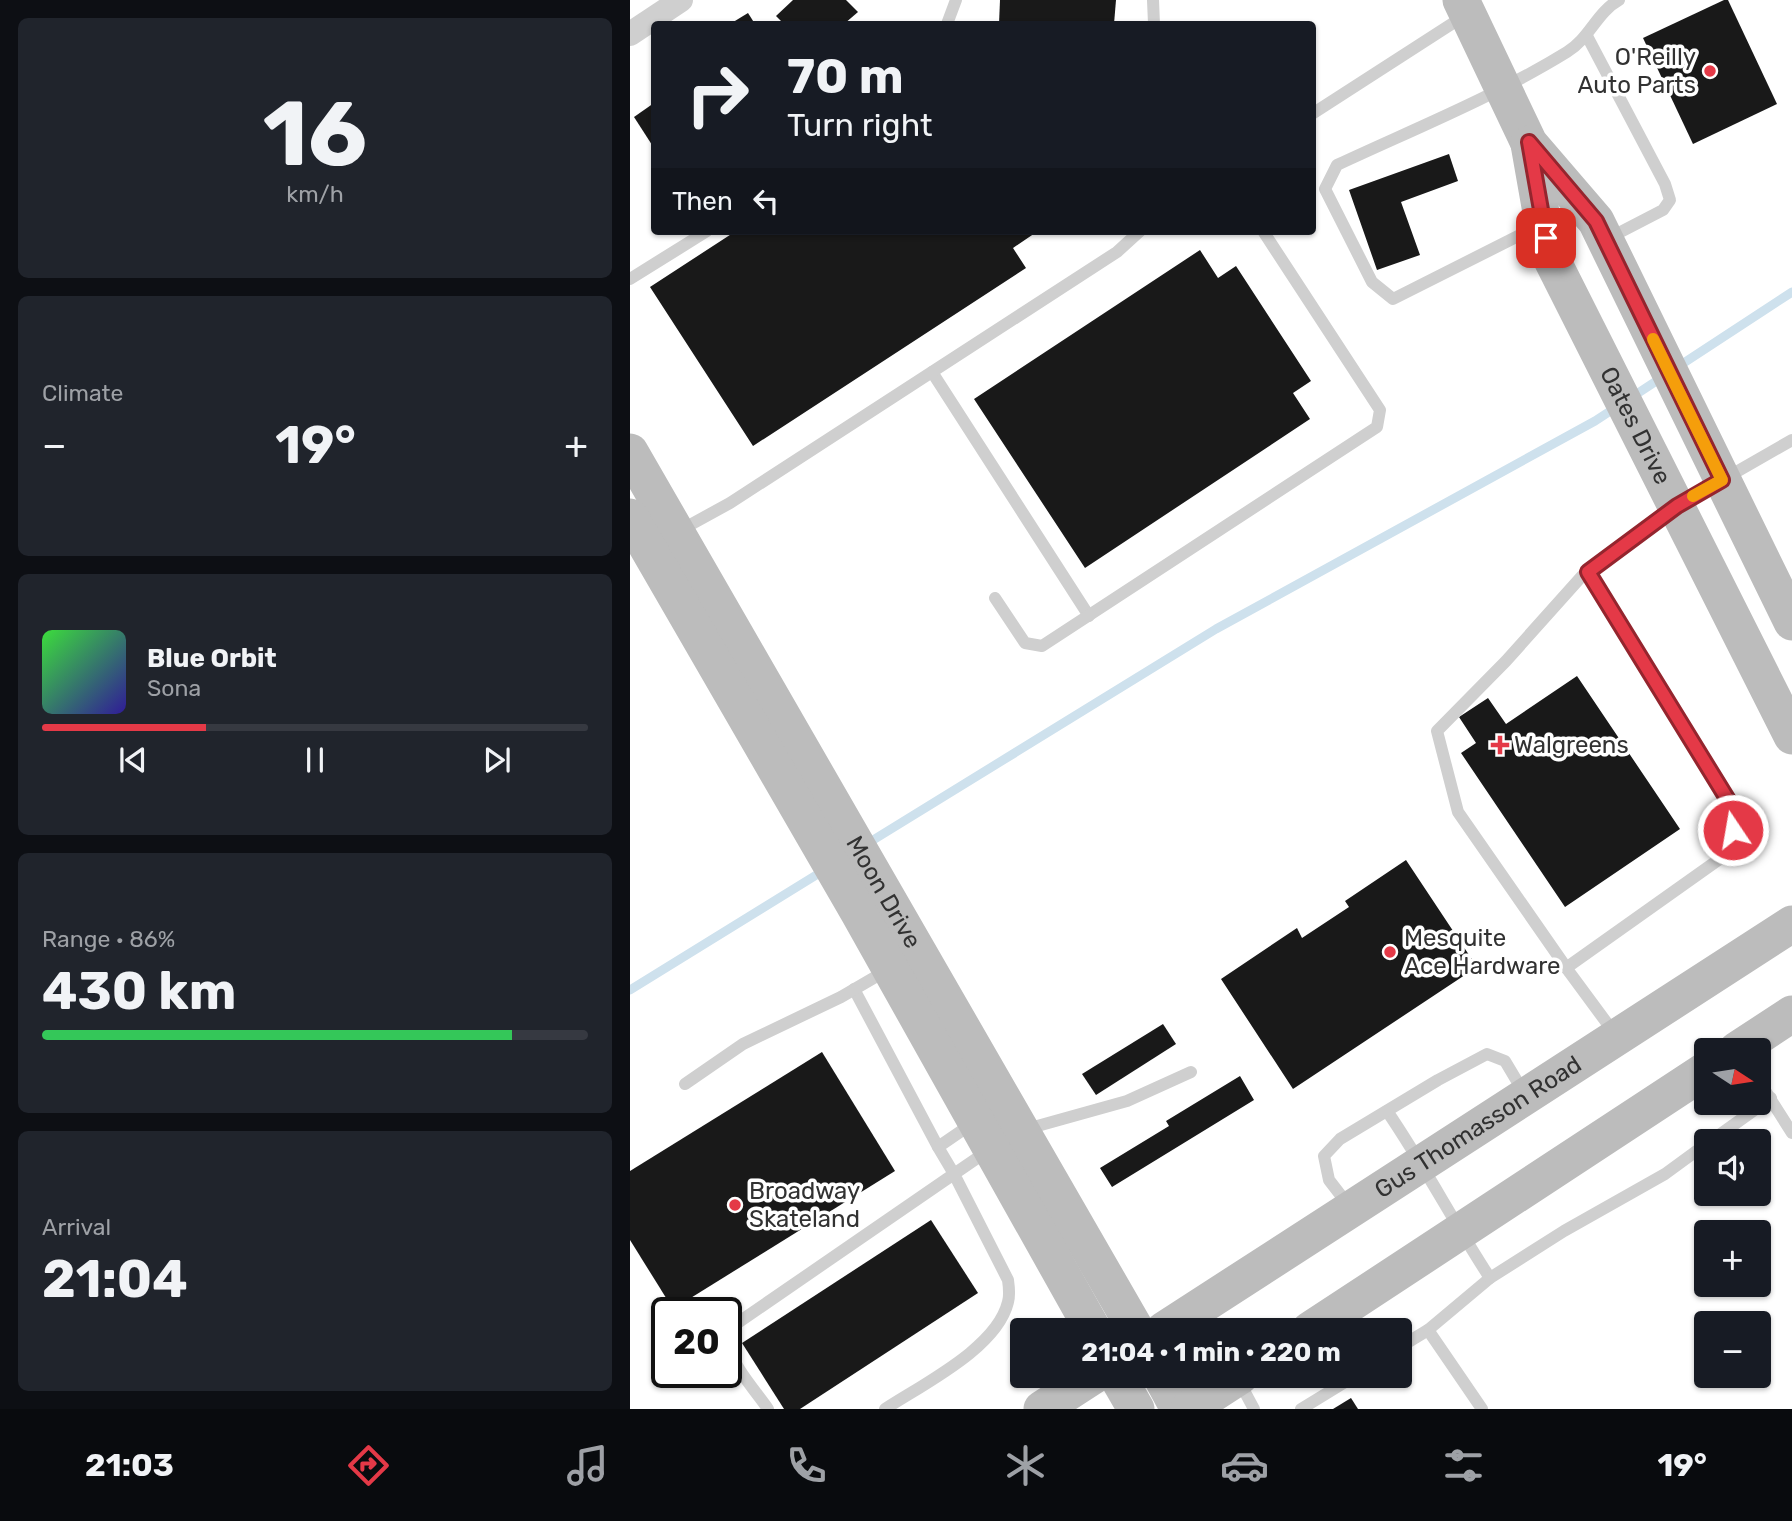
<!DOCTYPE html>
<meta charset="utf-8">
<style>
:root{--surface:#171b24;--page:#20242c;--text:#f1f3f6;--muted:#9ea1a6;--line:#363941;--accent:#e43947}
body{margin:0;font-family:Rubik,sans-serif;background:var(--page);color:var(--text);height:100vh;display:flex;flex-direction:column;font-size:26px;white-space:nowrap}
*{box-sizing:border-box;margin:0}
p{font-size:23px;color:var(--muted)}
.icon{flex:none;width:38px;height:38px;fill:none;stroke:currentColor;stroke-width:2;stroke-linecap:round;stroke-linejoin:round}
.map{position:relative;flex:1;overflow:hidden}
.drawer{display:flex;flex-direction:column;gap:18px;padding:18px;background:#0d0f14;width:630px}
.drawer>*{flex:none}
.banner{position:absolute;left:21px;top:21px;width:665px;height:214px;border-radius:7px;box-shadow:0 2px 5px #0004;background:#171b24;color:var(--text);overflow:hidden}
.needle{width:46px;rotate:102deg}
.buttons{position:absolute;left:1064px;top:1038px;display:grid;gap:14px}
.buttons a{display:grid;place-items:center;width:77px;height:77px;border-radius:7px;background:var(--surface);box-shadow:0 2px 5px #0004;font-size:35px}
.speed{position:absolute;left:21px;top:1297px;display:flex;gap:14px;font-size:35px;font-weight:700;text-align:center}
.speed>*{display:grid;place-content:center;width:91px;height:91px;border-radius:50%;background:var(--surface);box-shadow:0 2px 5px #0004;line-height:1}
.speed .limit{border:4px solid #111;border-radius:10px;background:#fff;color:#111}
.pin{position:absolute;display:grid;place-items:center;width:60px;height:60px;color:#fff;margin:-30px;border-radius:14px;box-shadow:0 4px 10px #0006}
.me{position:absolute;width:77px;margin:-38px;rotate:348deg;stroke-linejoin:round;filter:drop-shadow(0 0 5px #0008)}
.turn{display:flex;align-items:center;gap:24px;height:147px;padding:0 21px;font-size:32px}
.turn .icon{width:91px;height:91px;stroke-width:2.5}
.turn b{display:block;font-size:49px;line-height:60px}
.then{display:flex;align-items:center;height:66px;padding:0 21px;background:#0003;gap:14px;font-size:26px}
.big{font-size:52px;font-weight:700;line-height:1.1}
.drawer .card{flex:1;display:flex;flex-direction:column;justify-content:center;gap:10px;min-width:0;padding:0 24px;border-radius:10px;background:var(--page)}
.drawer .dial{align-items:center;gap:0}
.dial b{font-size:91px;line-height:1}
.song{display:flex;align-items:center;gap:21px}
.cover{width:84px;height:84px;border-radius:10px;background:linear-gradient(135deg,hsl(120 70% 55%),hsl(250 70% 35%))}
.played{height:7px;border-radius:4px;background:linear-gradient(90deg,var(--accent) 30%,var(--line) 30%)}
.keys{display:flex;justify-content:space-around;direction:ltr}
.heat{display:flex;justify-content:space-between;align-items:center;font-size:38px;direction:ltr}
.charge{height:10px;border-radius:5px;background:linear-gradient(90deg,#34c759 86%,var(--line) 0)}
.trip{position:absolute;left:380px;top:1318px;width:402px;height:70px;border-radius:7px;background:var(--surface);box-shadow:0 2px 5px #0004;font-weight:700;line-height:70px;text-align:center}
.tabs{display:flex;height:112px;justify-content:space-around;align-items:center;background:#090b0e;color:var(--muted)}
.tabs .icon{width:49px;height:49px}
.tabs .current{color:var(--accent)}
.tabs b{font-size:32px;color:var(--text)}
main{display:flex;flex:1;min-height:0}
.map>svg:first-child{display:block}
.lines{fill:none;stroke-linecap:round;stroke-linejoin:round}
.stream{stroke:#cee1ed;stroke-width:9}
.building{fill:#191919}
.lane{stroke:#cfcfcf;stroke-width:12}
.street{stroke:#cfcfcf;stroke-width:24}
.secondary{stroke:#bcbcbc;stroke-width:37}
.route-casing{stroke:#94252e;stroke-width:18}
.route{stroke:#e43947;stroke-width:12}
.slow{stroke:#f59e0b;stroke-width:12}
.poi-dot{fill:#e43947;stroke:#fff;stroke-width:2.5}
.labels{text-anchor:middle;stroke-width:7;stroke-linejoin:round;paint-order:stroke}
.poi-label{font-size:24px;fill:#323232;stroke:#fff;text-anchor:start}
.street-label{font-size:24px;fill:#323232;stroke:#fff}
</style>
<main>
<section class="drawer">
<div class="card dial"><b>16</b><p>km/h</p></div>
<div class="card"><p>Climate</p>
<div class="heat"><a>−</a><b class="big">19°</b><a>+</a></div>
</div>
<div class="card">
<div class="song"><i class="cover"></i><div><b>Blue Orbit</b><p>Sona</p></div></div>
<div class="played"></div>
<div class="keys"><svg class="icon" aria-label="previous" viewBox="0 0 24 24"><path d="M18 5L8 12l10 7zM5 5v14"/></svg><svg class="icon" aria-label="pause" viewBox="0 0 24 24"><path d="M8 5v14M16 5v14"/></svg><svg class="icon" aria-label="next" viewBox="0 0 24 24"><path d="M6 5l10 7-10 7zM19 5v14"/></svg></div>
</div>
<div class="card"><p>Range · 86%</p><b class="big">430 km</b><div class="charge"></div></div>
<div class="card"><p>Arrival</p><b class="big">21:04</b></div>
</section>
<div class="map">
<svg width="1162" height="1409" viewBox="0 0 1162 1409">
<rect width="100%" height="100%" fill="#fff"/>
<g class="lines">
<g class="stream">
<polyline points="1046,368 1162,292"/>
<polyline points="999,399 1034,376"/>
<polyline points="235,845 586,629 965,421 988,406"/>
<polyline points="0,990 196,869"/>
</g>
</g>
<g class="building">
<polygon points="163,0 216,0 228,12 214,24 154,24 146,16"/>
<polygon points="370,0 486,0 484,24 369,24"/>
<polygon points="1094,0 1098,0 1147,104 1063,144 1013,38"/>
<polygon points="118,13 125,24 100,24"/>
<polygon points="24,103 24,148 4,117"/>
<polygon points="819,154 828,181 771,202 790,255 747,270 719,190"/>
<polygon points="106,231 408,231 383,248 396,268 123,446 20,287"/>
<polygon points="570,250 588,278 606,266 681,381 663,393 680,419 455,568 344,399"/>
<polygon points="947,676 1050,829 935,907 831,753 846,743 829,717 858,698 876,724"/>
<polygon points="776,860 847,967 663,1089 591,979 667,928 672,938 719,907 715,901"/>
<polygon points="533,1024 546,1044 466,1095 452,1074"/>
<polygon points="192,1052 265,1171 43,1309 0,1240 0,1171"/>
<polygon points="610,1076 624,1100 482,1187 470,1168 539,1126 536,1121"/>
<polygon points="301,1220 348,1293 170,1409 154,1409 112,1343"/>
<polygon points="721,1398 728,1409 703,1409"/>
</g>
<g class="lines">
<g class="lane">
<polyline points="523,0 524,24"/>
<polyline points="317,24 326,0"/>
<polyline points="957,36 1035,184 1040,200 1033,210 977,239"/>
<polyline points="682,114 834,16"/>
<path d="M910,225L763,299L742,282L695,189L707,165C784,129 864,97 937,52C959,39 967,12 989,0"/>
<polyline points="0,279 77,231"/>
<polyline points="302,372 459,616"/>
<polyline points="49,531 100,503 487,252 510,231"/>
<polyline points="365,598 395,643 412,646 747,427 750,410 633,231"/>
<polyline points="936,968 1091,858 1103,830 1099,800 958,572"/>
<polyline points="224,989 308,1147 343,1123"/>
<polyline points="985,1034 940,973 828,812 807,731 876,661 952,576 1047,506 1162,440"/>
<polyline points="1129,1081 1162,1133"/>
<polyline points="55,1084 113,1044 211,997 259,969"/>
<path d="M757,1111C794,1165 824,1223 860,1278L798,1330L770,1347"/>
<polyline points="393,1130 497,1101 561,1072"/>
<polyline points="1081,1141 1141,1098"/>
<polyline points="719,1206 699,1180 694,1156 710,1139 808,1080 857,1054 875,1061 894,1093"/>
<polyline points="860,1278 934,1231 1035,1174 1076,1144"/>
<polyline points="798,1330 852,1409"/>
<polyline points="609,1381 624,1409"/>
<path d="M138,1409C128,1394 100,1363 100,1346C99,1337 102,1331 106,1324L324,1174L308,1147"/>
<path d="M255,1409C293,1384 367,1348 378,1302C380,1295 379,1287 378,1280L324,1174L359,1150"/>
<polyline points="671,1409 725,1376"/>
</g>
<polyline class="street" points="0,34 51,0"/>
<g class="secondary">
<polyline points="831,0 899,143 966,221 1162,622"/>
<path id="s1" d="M899,144L918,252L1162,736"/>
<path id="s2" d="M0,452L506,1330"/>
<polyline points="0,517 229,913 463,1330"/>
<polyline points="1107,1050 1162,1014"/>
<path id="s3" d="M534,1330L1162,924"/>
<polyline points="680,1330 1076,1070"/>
<polyline points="487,1376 506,1409"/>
<polyline points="531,1376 549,1409"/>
<polyline points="412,1409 463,1376"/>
<polyline points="559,1409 610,1376"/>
</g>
</g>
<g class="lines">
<defs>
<polyline id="route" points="916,238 899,142 966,221 1092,480 1047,506 958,572 1098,800 1103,830"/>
</defs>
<use href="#route" class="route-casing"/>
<use href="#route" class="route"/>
<polyline class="slow" points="1023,339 1092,480 1063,496"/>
</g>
<g class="poi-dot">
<circle cx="1080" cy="71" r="7"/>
<path d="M866.5 734.5h7v7h7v7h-7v7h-7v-7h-7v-7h7z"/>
<circle cx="760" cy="952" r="7"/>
<circle cx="105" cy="1205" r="7"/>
</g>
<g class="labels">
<g class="poi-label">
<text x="1066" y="65" text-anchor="end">O'Reilly<tspan x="1066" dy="28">Auto Parts</tspan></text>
<text x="884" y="753">Walgreens</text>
<text x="774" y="946">Mesquite<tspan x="774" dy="28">Ace Hardware</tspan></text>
<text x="119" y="1199">Broadway<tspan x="119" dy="28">Skateland</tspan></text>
</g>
<g class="street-label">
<text dy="8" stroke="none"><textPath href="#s1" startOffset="304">Oates Drive</textPath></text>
<text dy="8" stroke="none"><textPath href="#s2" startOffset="508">Moon Drive</textPath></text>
<text dy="8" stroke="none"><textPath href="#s3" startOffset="374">Gus Thomasson Road</textPath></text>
</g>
</g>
</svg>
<div class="buttons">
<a><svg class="needle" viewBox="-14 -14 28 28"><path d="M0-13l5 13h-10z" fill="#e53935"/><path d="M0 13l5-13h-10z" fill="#9ea1a6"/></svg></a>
<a><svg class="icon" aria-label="sound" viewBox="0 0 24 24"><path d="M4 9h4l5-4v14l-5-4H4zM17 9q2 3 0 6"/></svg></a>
<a>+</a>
<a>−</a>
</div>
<div class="speed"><div class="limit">20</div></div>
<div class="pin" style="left:916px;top:238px;background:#d93025"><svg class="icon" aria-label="arrive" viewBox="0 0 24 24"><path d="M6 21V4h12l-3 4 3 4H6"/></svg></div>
<svg class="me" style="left:1103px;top:830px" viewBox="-20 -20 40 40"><circle r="17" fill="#e43947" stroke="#fff" stroke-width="3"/><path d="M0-11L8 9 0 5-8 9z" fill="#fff"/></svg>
<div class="trip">21:04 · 1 min · 220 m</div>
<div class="banner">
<div class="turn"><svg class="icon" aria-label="right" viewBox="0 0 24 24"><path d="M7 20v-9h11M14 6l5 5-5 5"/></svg><div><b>70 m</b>Turn right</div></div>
<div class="then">Then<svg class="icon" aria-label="left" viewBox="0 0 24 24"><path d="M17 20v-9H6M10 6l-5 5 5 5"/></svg></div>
</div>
</div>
</main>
<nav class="tabs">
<b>21:03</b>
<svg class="icon current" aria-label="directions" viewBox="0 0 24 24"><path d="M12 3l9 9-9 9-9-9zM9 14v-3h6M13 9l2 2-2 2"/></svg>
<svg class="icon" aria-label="music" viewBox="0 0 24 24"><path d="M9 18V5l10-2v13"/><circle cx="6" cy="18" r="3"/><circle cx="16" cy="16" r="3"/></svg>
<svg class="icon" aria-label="phone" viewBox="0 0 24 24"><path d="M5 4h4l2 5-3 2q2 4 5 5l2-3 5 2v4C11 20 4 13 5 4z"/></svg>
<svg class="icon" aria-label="climate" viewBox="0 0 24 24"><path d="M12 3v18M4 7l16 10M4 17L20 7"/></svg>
<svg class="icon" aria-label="car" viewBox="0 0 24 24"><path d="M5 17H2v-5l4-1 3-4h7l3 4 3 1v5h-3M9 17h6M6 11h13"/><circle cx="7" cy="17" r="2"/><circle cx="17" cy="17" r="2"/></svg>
<svg class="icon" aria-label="filters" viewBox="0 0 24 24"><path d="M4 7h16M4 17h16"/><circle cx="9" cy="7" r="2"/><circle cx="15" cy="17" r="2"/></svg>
<b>19°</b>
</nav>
